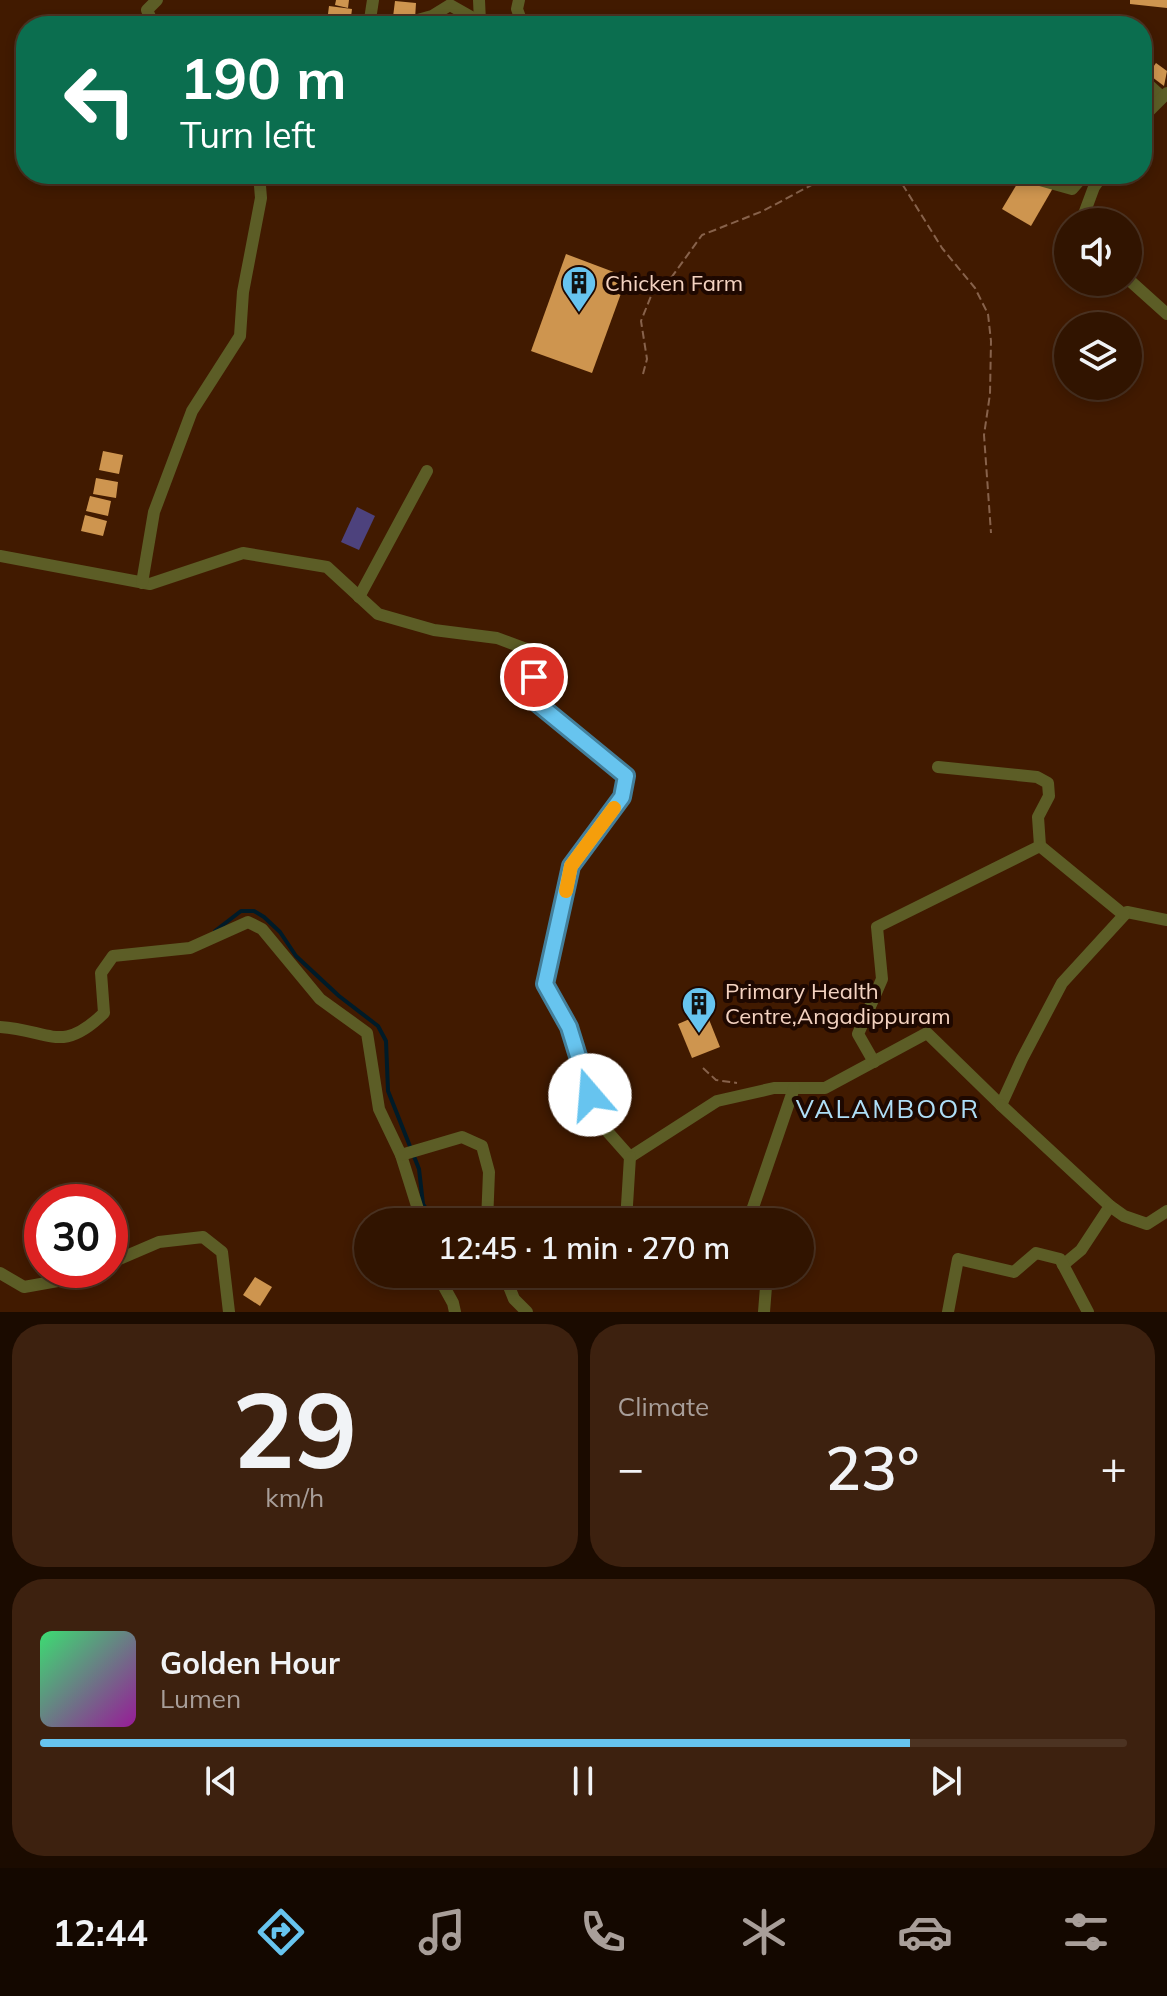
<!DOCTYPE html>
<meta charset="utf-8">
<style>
:root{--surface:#311400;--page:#3d210f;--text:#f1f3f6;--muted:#a89e99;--line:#4c3322;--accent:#67c4ef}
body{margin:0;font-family:Mulish,sans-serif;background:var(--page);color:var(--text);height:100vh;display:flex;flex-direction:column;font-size:30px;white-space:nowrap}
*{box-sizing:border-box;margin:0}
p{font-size:26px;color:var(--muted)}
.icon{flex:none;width:44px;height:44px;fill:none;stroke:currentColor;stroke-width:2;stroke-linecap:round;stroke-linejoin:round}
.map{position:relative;height:1312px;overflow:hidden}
.drawer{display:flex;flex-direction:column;gap:12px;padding:12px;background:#1b0b00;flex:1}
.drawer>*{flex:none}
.guide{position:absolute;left:16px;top:16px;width:1136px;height:168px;border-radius:32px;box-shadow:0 4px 12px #0003,0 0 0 2px var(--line);background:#0b6e4f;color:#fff;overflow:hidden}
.fabs{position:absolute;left:1054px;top:208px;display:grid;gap:16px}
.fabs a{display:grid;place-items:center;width:88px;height:88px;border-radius:50%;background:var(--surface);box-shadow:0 4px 12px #0003,0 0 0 2px var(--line);font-size:40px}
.speed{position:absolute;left:24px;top:1184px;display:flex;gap:16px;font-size:40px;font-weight:700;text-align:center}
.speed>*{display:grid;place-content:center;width:104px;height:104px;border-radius:50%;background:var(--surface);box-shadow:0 4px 12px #0003,0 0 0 2px var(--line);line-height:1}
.speed .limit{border:12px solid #d22;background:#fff;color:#111}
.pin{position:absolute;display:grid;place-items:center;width:68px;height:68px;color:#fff;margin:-34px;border:4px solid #fff;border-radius:50%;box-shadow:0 2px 8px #0007}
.me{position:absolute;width:88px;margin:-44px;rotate:342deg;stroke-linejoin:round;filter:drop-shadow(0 0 6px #0008)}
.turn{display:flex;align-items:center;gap:28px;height:168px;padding:0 32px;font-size:36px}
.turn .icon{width:104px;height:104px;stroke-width:2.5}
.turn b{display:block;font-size:56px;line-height:68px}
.big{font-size:60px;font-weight:600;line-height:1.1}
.drawer .tile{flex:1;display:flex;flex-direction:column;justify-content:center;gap:12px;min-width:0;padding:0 28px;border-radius:32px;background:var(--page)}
.drawer .dial{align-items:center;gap:0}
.dial b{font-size:104px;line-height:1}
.song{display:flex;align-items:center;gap:24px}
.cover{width:96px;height:96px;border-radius:12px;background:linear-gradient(135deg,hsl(140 70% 55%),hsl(300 70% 35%))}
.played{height:8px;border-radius:4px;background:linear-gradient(90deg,var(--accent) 80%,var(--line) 80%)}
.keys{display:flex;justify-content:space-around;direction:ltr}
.heat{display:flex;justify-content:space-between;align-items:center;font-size:44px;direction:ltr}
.drawer .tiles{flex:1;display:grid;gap:12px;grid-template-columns:1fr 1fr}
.tile:last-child{grid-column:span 2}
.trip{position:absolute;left:354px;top:1208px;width:460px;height:80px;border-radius:40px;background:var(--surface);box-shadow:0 4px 12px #0003,0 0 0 2px var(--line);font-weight:600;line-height:80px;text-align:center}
.tab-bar{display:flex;height:128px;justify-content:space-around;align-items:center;background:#140800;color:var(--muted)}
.tab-bar .icon{width:56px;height:56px}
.tab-bar .active{color:var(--accent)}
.tab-bar b{font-size:36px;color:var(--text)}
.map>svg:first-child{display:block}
.green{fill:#4d427d}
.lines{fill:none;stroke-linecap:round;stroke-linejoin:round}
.stream{stroke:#001b28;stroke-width:4}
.building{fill:#ce954f}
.path{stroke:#87624b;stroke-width:2;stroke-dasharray:8 4;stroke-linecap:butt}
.minor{stroke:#5c5d26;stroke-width:12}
.route-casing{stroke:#437f9b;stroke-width:20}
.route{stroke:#67c4ef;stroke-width:14}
.slow{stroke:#f59e0b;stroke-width:14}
.labels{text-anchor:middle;stroke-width:8;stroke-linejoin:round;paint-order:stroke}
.poi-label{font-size:22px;fill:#f4d3c1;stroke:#1e0800;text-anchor:start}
.quarter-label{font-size:26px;letter-spacing:2px;fill:#aedef7;stroke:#1e0800}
</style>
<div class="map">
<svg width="1167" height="1312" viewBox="0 0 1167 1312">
<rect width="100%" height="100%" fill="#411a00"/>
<polygon class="green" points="357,507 375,516 359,550 341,542"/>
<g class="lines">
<polyline class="stream" points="215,931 241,911 254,911 264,917 280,932 296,956 339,996 378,1026 386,1041 388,1091 419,1169 423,1204 435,1222"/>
</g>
<g class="building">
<polygon points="336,0 349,0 348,8 335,5"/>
<polygon points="1130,0 1167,0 1167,8 1130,4"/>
<polygon points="395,1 416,3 415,19 393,17"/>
<polygon points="329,6 352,9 350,25 327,22"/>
<polygon points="1156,63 1167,71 1164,86 1148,74"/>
<polygon points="1023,174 1029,174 1053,188 1031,226 1002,209"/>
<polygon points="566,254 627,277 592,373 531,351"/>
<polygon points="103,451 123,455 119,474 99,470"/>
<polygon points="96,478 118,482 116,498 93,494"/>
<polygon points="90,496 111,501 108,516 86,511"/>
<polygon points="85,515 107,521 103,536 81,531"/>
<polygon points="706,1012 720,1047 692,1058 678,1024"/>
<polygon points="255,1277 272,1287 260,1306 243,1295"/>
</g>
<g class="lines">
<g class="path">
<polyline points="896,174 942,248 975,288 988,314 991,341 990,394 984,435 991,533"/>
<polyline points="643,374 647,359 641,321 651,296 671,278 702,235 763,211 832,174"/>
<polyline points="703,1068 716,1080 737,1083"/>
</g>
<g class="minor">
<polyline points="479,0 480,22"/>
<polyline points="519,0 517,9 521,20"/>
<polyline points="154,26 147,10 157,0"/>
<polyline points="369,26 373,0"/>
<polyline points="396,26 432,16 450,5 480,22"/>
<polyline points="1142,79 1162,97"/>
<polyline points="1142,118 1167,93"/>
<polyline points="1040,180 1072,189 1085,174"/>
<polyline points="1081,222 1094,187 1103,174"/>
<polyline points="1128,279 1167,314"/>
<polyline points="0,556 150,584 243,553 327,567 378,614 434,630 497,638 532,651 537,703 626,776 622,797 571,866 545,984 569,1027 599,1122 630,1157 717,1101 774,1088 825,1088 927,1033 1001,1105 1022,1059 1062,983 1127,912 1167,920"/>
<polyline points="142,583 154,512 192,411 240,336 243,292 261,198 259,174"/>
<polyline points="359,597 427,471"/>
<polyline points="938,767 1037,777 1048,783 1049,796 1038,817 1040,846"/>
<path d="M0,1027C50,1030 61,1055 104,1013L101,973L113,956L190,948L248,922L262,929L320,999L367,1033L379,1109L401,1155L422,1222"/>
<polyline points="874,1062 858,1034 882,979 877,927 1040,846 1124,915"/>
<polyline points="1001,1105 1110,1206 1081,1250 1063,1265"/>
<polyline points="401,1155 462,1137 482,1146 489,1172 487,1222"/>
<polyline points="1110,1206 1124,1216 1147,1224 1167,1211"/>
<polyline points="629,1222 626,1221 630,1157"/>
<polyline points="748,1222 794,1088"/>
<polyline points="110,1263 159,1242 203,1237 222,1252 229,1312"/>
<polyline points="0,1273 24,1287 80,1277 95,1270"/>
<polyline points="437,1274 453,1303 455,1312"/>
<polyline points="504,1274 514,1299 527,1312"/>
<polyline points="764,1312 767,1274"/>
<polyline points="948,1312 958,1259 1014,1272 1036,1253 1060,1259 1088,1312"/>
</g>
</g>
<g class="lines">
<defs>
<polyline id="route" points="534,677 537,703 626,776 622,797 571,866 545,984 569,1027 590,1095"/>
</defs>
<use href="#route" class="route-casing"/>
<use href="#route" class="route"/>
<polyline class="slow" points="566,891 571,866 614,808"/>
</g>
<defs>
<symbol id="building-pin" viewBox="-11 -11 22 30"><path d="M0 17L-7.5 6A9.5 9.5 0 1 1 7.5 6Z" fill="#67c4ef" stroke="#1e0800"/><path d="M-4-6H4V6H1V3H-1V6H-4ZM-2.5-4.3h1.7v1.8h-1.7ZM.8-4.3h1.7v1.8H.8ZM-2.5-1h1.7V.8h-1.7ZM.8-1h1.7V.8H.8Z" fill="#111"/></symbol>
</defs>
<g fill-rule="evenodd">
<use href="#building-pin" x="559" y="263" width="40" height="54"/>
<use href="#building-pin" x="679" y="984" width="40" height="54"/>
</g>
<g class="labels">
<g class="poi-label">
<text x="605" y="291">Chicken Farm</text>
<text x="725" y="999">Primary Health<tspan x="725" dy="25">Centre,Angadippuram</tspan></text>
</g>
<g class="quarter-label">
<text x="888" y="1118">VALAMBOOR</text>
</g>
</g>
</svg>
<div class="fabs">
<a><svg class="icon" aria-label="sound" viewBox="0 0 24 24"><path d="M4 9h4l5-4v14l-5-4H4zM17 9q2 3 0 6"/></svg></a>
<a><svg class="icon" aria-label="layers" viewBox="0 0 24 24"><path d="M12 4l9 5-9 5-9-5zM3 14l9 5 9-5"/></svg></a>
</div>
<div class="speed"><div class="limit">30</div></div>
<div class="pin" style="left:534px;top:677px;background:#d93025"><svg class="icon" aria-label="arrive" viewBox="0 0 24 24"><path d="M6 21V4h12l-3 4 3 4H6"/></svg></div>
<svg class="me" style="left:590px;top:1095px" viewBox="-20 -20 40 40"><circle r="19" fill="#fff"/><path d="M0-13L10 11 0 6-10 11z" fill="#67c4ef"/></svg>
<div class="trip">12:45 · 1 min · 270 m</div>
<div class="guide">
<div class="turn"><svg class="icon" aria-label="left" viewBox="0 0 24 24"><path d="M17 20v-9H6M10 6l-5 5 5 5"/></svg><div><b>190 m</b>Turn left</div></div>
</div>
</div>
<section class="drawer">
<div class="tiles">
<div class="tile dial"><b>29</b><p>km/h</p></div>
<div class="tile"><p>Climate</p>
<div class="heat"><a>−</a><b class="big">23°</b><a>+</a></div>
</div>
<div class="tile">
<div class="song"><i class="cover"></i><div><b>Golden Hour</b><p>Lumen</p></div></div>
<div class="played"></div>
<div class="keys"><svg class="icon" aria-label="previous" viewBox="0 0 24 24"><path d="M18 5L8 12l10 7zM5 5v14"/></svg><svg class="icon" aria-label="pause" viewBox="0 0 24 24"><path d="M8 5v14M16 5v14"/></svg><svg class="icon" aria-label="next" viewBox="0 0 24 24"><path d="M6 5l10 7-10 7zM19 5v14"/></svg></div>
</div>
</div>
</section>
<nav class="tab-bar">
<b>12:44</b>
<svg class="icon active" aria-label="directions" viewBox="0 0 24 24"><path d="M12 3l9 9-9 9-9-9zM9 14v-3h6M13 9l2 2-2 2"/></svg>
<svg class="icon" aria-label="music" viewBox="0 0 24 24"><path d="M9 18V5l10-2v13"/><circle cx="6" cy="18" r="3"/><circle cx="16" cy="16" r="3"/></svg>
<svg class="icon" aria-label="phone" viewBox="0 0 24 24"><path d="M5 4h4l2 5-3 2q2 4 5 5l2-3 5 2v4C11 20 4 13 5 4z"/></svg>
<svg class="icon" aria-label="climate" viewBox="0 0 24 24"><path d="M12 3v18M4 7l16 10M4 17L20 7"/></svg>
<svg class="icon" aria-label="car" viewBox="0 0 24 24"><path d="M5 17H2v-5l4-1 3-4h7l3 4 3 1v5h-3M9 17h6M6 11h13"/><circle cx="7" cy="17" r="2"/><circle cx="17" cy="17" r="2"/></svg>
<svg class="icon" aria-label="filters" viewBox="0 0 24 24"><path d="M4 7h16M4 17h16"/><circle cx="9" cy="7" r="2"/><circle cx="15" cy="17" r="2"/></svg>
</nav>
